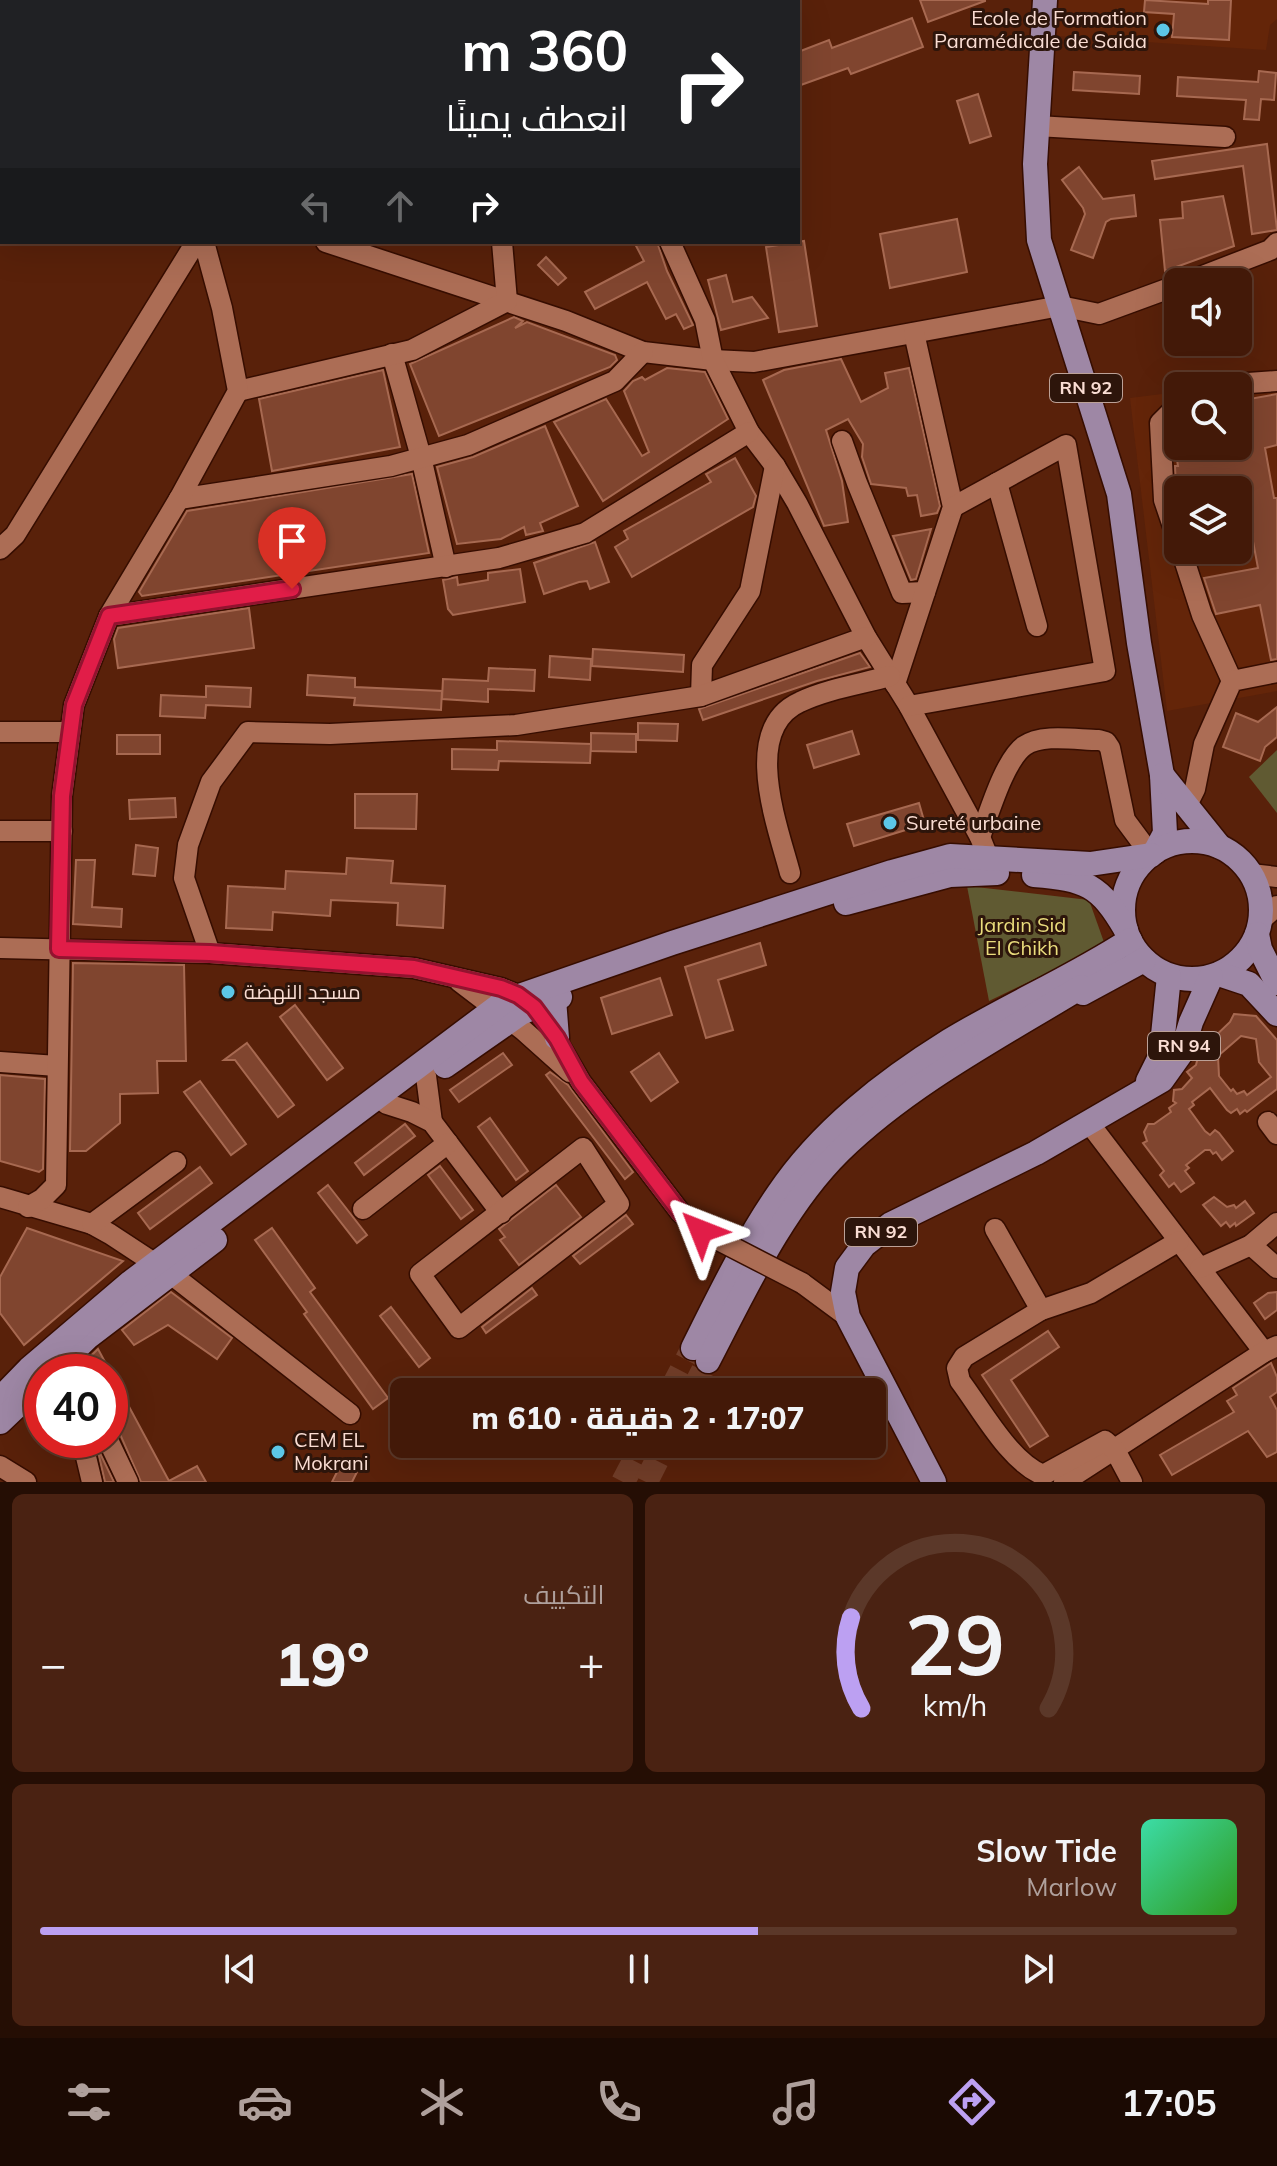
<!DOCTYPE html>
<html lang="ar">
<meta charset="utf-8">
<style>
:root{--surface:#431908;--page:#4a2212;--text:#f1f3f6;--muted:#afa09c;--line:#5b3829;--accent:#bca0f2}
body{margin:0;font-family:Mulish,Cairo,sans-serif;background:var(--page);color:var(--text);direction:rtl;height:100vh;display:flex;flex-direction:column;font-size:30px;white-space:nowrap}
*{box-sizing:border-box;margin:0}
p{font-size:26px;color:var(--muted)}
.icon{flex:none;width:44px;height:44px;fill:none;stroke:currentColor;stroke-width:2;stroke-linecap:round;stroke-linejoin:round}
.map{position:relative;height:1482px;overflow:hidden;direction:ltr}
.drawer{display:flex;flex-direction:column;gap:12px;padding:12px;background:#250e04;flex:1}
.drawer>*{flex:none}
.top-card{position:absolute;left:0px;top:0px;width:800px;height:244px;box-shadow:0 8px 32px #0002,0 0 0 2px var(--line);direction:rtl;background:#202124;color:#fff;overflow:hidden}
.tools{position:absolute;left:1164px;top:268px;display:grid;gap:16px}
.tools a{display:grid;place-items:center;width:88px;height:88px;border-radius:12px;background:var(--surface);box-shadow:0 8px 32px #0002,0 0 0 2px var(--line);font-size:40px}
.speed{position:absolute;left:24px;top:1354px;display:flex;gap:16px;font-size:40px;font-weight:700;text-align:center}
.speed>*{display:grid;place-content:center;width:104px;height:104px;border-radius:50%;background:var(--surface);box-shadow:0 8px 32px #0002,0 0 0 2px var(--line);line-height:1}
.speed .limit{border:12px solid #d22;background:#fff;color:#111}
.pin{position:absolute;display:grid;place-items:center;width:68px;height:68px;color:#fff;margin:-82px -34px;border-radius:50% 50% 50% 0;rotate:-45deg;box-shadow:0 0 8px #0007}
.pin .icon{rotate:45deg}
.me{position:absolute;width:88px;margin:-44px;rotate:315deg;stroke-linejoin:round;filter:drop-shadow(0 0 6px #0008)}
.turn{display:flex;align-items:center;gap:28px;height:168px;padding:0 40px;font-size:36px}
.turn .icon{width:104px;height:104px;stroke-width:2.5}
.turn b{display:block;font-size:56px;line-height:68px}
.lanes{display:flex;align-items:center;height:76px;padding:0 40px;background:#0003;justify-content:center;gap:40px;direction:ltr}
.lanes .off{opacity:.35}
.big{font-size:60px;font-weight:800;line-height:1.1}
.drawer .card{flex:1;display:flex;flex-direction:column;justify-content:center;gap:12px;min-width:0;padding:0 28px;border-radius:12px;background:var(--page)}
.drawer .dial{align-items:center;gap:0}
.dial svg{height:208px;overflow:visible;fill:none;stroke:var(--line);stroke-width:7;stroke-linecap:round;text-anchor:middle}
.dial text{fill:var(--text);stroke:none}
.song{display:flex;align-items:center;gap:24px}
.cover{width:96px;height:96px;border-radius:12px;background:linear-gradient(135deg,hsl(160 70% 55%),hsl(110 70% 35%))}
.played{height:8px;border-radius:4px;background:linear-gradient(90deg,var(--accent) 60%,var(--line) 60%)}
.keys{display:flex;justify-content:space-around;direction:ltr}
.heat{display:flex;justify-content:space-between;align-items:center;font-size:44px;direction:ltr}
.drawer .tiles{flex:1;display:grid;gap:12px;grid-template-columns:1fr 1fr}
.card:last-child{grid-column:span 2}
.trip{position:absolute;left:390px;top:1378px;width:496px;height:80px;border-radius:12px;background:var(--surface);box-shadow:0 8px 32px #0002,0 0 0 2px var(--line);font-weight:800;line-height:80px;text-align:center;direction:rtl}
.dock{display:flex;height:128px;justify-content:space-around;align-items:center;background:#1b0a03;color:var(--muted)}
.dock .icon{width:56px;height:56px}
.dock .active{color:var(--accent)}
.dock b{font-size:36px;color:var(--text)}
.map>svg:first-child{display:block}
.built{fill:#642509;fill-rule:evenodd}
.green{fill:#605a32}
.building{fill:#80452f;stroke:#a76951;stroke-width:2;fill-rule:evenodd}
.lines{fill:none;stroke-linecap:round;stroke-linejoin:round}
.major-tunnel{stroke:#713d28;stroke-width:24;stroke-dasharray:24 12;stroke-linecap:butt}
.minor-casing{stroke:#360d00;stroke-width:23}
.major-casing{stroke:#360d00;stroke-width:27}
.minor{stroke:#ac6d55;stroke-width:20}
.major{stroke:#9e87a5;stroke-width:24}
.minor-bridge-casing{stroke:#360d00;stroke-width:23;stroke-linecap:butt}
.minor-bridge{stroke:#ac6d55;stroke-width:20}
.route-casing{stroke:#92132f;stroke-width:20}
.route{stroke:#e11d48;stroke-width:14}
.poi-dot{fill:#5cc7e8;stroke:#2d150b;stroke-width:3}
.labels{text-anchor:middle;stroke-width:6;stroke-linejoin:round;paint-order:stroke}
.shield{fill:#2d150b;stroke:#bca197;stroke-width:2}
.shield-label{font-size:18px;font-weight:bold;fill:#faddd3}
.poi-label{font-size:20px;fill:#faddd3;stroke:#2d150b;text-anchor:start}
.park-label{font-size:20px;fill:#ebdd7d;stroke:#2d150b}
</style>
<div class="map">
<svg width="1277" height="1482" viewBox="0 0 1277 1482">
<rect width="100%" height="100%" fill="#59210a"/>
<g class="built">
<polygon points="1059,0 1277,0 1277,19 1270,25 1266,50 1057,36"/>
<path d="M1277,381V691L1167,711L1130,398L1178,392V446H1238V386ZM1178,490H1238V550H1178Z"/>
</g>
<g class="green">
<polygon points="1277,750 1277,813 1249,777"/>
<polygon points="967,886 1089,900 1105,945 989,1001"/>
</g>
<g class="building">
<polygon points="920,0 985,0 985,1 928,22"/>
<polygon points="1145,0 1208,4 1208,0 1231,0 1229,40 1172,37 1174,14 1144,12"/>
<polygon points="912,18 923,47 851,74 848,68 798,86 798,52 829,40 832,48"/>
<polygon points="1259,71 1276,73 1274,100 1261,99 1259,120 1244,119 1246,100 1177,96 1178,77 1258,82"/>
<polygon points="1074,72 1140,76 1139,94 1073,90"/>
<polygon points="978,94 991,136 970,143 957,101"/>
<polygon points="1267,144 1277,230 1252,234 1243,166 1155,179 1152,161"/>
<polygon points="1079,167 1103,199 1134,195 1136,216 1111,219 1106,222 1093,258 1071,250 1085,214 1083,208 1062,180"/>
<polygon points="1223,196 1234,246 1165,271 1160,220 1183,218 1182,202"/>
<polygon points="957,219 967,272 890,288 880,234"/>
<polygon points="804,241 817,326 779,332 766,247"/>
<polygon points="634,242 657,242 667,271 693,325 684,329 676,314 666,319 647,282 595,309 585,292 644,261"/>
<polygon points="546,257 566,278 558,285 538,265"/>
<polygon points="726,275 733,302 752,297 768,318 721,330 708,280"/>
<polygon points="514,317 523,321 515,328 527,322 615,355 617,360 610,367 439,436 410,364"/>
<polygon points="841,359 861,402 888,388 885,373 909,368 940,506 937,513 921,516 917,495 908,496 906,488 871,484 862,457 863,444 848,419 826,430 842,481 848,522 824,526 763,380 784,370"/>
<polygon points="667,368 705,372 728,419 603,501 554,422 606,399 642,456 649,452 624,391 633,381 642,377 645,380"/>
<polygon points="383,370 400,447 272,471 259,399"/>
<polygon points="1277,394 1277,445 1265,448 1274,498 1277,498 1277,659 1271,660 1260,605 1216,614 1204,578 1258,568 1247,509 1238,511 1238,490 1176,490 1175,466 1178,466 1176,453 1192,449 1191,446 1238,446 1238,401"/>
<polygon points="545,426 578,506 540,523 543,531 526,535 524,527 501,539 457,544 437,467 473,457"/>
<polygon points="735,458 756,496 753,507 632,577 615,547 628,539 624,531 711,482 706,474"/>
<polygon points="412,474 429,553 142,596 139,592 187,511"/>
<polygon points="931,529 916,579 911,580 893,536"/>
<polygon points="595,542 609,582 590,589 587,581 579,582 544,594 534,563"/>
<polygon points="520,569 525,602 453,615 448,609 443,580 457,577 458,585 488,580 488,573"/>
<polygon points="249,608 254,648 118,668 114,639 118,628"/>
<polygon points="593,649 684,655 683,672 592,666"/>
<polygon points="860,653 870,667 817,681 703,720 699,709"/>
<polygon points="550,656 591,659 590,680 549,677"/>
<polygon points="489,668 535,670 534,691 488,689 488,702 442,699 443,679 488,681"/>
<polygon points="308,675 355,678 355,687 442,691 441,710 354,705 355,698 307,695"/>
<polygon points="206,686 251,688 250,707 206,705 205,718 160,716 161,695 206,697"/>
<polygon points="1277,707 1277,737 1265,747 1260,761 1223,747 1236,713 1258,722"/>
<polygon points="638,723 678,724 677,741 638,740"/>
<polygon points="852,731 859,754 814,768 807,745"/>
<polygon points="591,733 636,734 636,752 591,751"/>
<rect x="117" y="735" width="43" height="19"/>
<polygon points="497,741 591,744 590,763 499,761 498,770 452,769 452,749 497,750"/>
<polygon points="355,794 417,794 416,829 355,828"/>
<polygon points="175,798 176,817 130,819 129,800"/>
<polygon points="919,803 925,824 854,846 847,824"/>
<polygon points="136,845 158,848 155,876 133,874"/>
<polygon points="347,858 393,861 391,883 445,886 443,928 397,925 398,903 331,900 330,916 273,912 272,930 226,928 228,886 285,889 286,871 346,874"/>
<polygon points="76,860 95,860 92,907 122,909 121,927 73,924"/>
<polygon points="760,943 766,965 718,980 733,1030 706,1038 685,967"/>
<polygon points="73,963 184,965 186,1061 157,1061 158,1093 120,1094 120,1123 86,1151 70,1151"/>
<polygon points="660,978 672,1015 612,1034 601,998"/>
<polygon points="295,1005 343,1068 327,1080 280,1017"/>
<path d="M1234,1014L1256,1016L1277,1040V1089L1247,1112L1245,1110L1240,1114L1237,1109L1231,1113L1227,1110L1210,1088L1192,1102L1194,1105L1189,1109L1205,1131L1210,1135L1215,1130L1219,1133L1233,1151L1222,1160L1216,1152L1213,1154L1210,1150H1205L1186,1165L1189,1168L1185,1171L1194,1183L1181,1192L1174,1183L1169,1187L1160,1175L1164,1171L1143,1143L1147,1141L1144,1132L1148,1124H1154L1171,1112L1169,1108L1176,1103L1173,1101L1174,1090L1182,1089L1192,1078L1187,1072L1196,1065L1201,1045L1207,1044L1230,1022ZM1241,1036L1256,1039L1259,1062L1271,1077L1247,1095L1244,1091L1237,1094L1233,1089L1231,1091L1219,1076L1218,1056Z"/>
<polygon points="247,1043 294,1105 278,1117 235,1060 224,1060"/>
<polygon points="503,1053 512,1065 459,1102 450,1090"/>
<polygon points="659,1053 678,1082 651,1101 631,1072"/>
<polygon points="550,1072 568,1085 633,1172 625,1179 546,1075"/>
<polygon points="0,1075 45,1079 43,1169 39,1172 0,1161"/>
<polygon points="200,1081 246,1144 231,1155 184,1092"/>
<polygon points="490,1118 528,1171 516,1180 478,1127"/>
<polygon points="405,1124 415,1136 364,1175 355,1163"/>
<polygon points="440,1166 473,1210 461,1219 428,1175"/>
<polygon points="200,1167 212,1183 150,1229 138,1213"/>
<polygon points="328,1185 367,1235 357,1243 318,1193"/>
<polygon points="556,1185 581,1217 519,1265 500,1240 505,1237 499,1229"/>
<polygon points="1214,1197 1227,1207 1234,1205 1236,1208 1245,1201 1254,1213 1236,1226 1235,1223 1230,1227 1226,1222 1221,1226 1203,1205"/>
<polygon points="626,1215 633,1224 580,1264 573,1256"/>
<polygon points="27,1228 123,1261 24,1345 0,1313 0,1277"/>
<polygon points="272,1228 315,1288 310,1292 388,1398 373,1409 304,1314 307,1312 255,1240"/>
<polygon points="532,1288 537,1295 486,1333 482,1327"/>
<polygon points="171,1292 232,1338 217,1359 168,1325 134,1345 122,1330"/>
<polygon points="1277,1292 1277,1310 1265,1319 1254,1303 1268,1293"/>
<polygon points="391,1307 430,1358 419,1367 380,1316"/>
<polygon points="1048,1331 1059,1347 1011,1380 1048,1436 1030,1447 982,1375"/>
<polygon points="98,1349 169,1481 197,1466 206,1482 141,1482 120,1434 110,1424 110,1372 74,1372"/>
<polygon points="1271,1363 1277,1377 1277,1392 1270,1397 1277,1410 1277,1452 1267,1457 1248,1431 1172,1475 1160,1455 1234,1412 1227,1401 1237,1395 1233,1388"/>
<polygon points="97,1447 114,1482 105,1482"/>
<polygon points="342,1462 358,1470 352,1482 332,1482"/>
</g>
<g class="lines">
<g class="major-tunnel">
<polyline points="670,1392 693,1348"/>
<polyline points="692,1392 708,1361"/>
<polyline points="623,1482 643,1444"/>
<polyline points="646,1482 665,1444"/>
</g>
<defs>
<g id="minor">
<polyline points="359,0 359,2"/>
<polyline points="488,0 488,2"/>
<polyline points="57,2 57,0"/>
<polyline points="221,2 221,0"/>
<polyline points="302,2 312,0"/>
<polyline points="579,2 583,0"/>
<polyline points="648,2 652,0"/>
<polyline points="1037,126 1225,137"/>
<polyline points="0,134 2,129"/>
<polyline points="326,242 566,321 643,352 713,360 754,362 1060,306 1099,314 1178,285"/>
<polyline points="670,242 705,320 713,360 749,432 775,466 797,503 866,637 909,706 980,837 988,857"/>
<polyline points="1187,282 1270,250 1277,243"/>
<polyline points="392,354 421,457 446,567"/>
<polyline points="1206,386 1277,381"/>
<polyline points="238,391 412,350 507,301 502,242"/>
<polyline points="1178,405 1160,423 1164,500 1178,541"/>
<polyline points="842,441 857,483 902,593 925,592"/>
<polyline points="997,483 1037,626"/>
<polyline points="179,499 391,466 468,445 615,381 643,352"/>
<polyline points="0,549 15,535 196,242"/>
<polyline points="1181,550 1202,615 1232,681"/>
<polyline points="109,616 499,558 585,533 749,432"/>
<polyline points="895,684 953,507 914,333"/>
<polyline points="701,696 702,665 750,591 775,466"/>
<polyline points="909,706 1105,671 1066,445 953,507"/>
<polyline points="0,732 70,732"/>
<polyline points="1186,807 1195,789 1204,744 1232,681 1277,672"/>
<polyline points="0,831 62,831"/>
<path d="M980,837C989,814 1004,761 1024,746C1042,733 1078,740 1099,740L1106,742L1110,748L1125,820L1151,855"/>
<path d="M790,873C778,827 740,729 800,702C827,689 861,684 890,676"/>
<polyline points="1251,874 1277,877"/>
<polyline points="1261,920 1277,906"/>
<polyline points="0,948 210,953 414,968 501,988 518,995 542,1015 581,1082 680,1212 701,1231"/>
<polyline points="210,953 184,878 188,845 211,782 248,732 330,734 516,725 701,696 866,637"/>
<polyline points="459,981 523,1030 570,1072"/>
<polyline points="0,1062 57,1066"/>
<polyline points="419,1067 426,1076 432,1122"/>
<polyline points="378,1097 387,1104 412,1112 432,1122 501,1213"/>
<polyline points="1268,1122 1277,1134"/>
<polyline points="1089,1123 1264,1352"/>
<polygon points="583,1148 619,1204 459,1328 420,1274"/>
<polyline points="0,1197 92,1224 110,1234 171,1274 350,1414"/>
<polyline points="28,1207 42,1199 56,1185 62,796 74,705 109,616 179,499 238,391 222,308 204,242"/>
<polyline points="363,1209 448,1143"/>
<polyline points="92,1224 176,1162"/>
<polyline points="995,1229 1041,1310"/>
<polyline points="1251,1245 1277,1268"/>
<polyline points="1200,1268 1251,1245 1277,1223"/>
<polyline points="802,1283 848,1317"/>
<polyline points="82,1440 92,1482"/>
<polyline points="108,1440 128,1482"/>
<polyline points="0,1466 26,1482"/>
<polyline points="1064,1482 1264,1352 1277,1346"/>
<path d="M1132,1482L1115,1450L1105,1441L1043,1475C1009,1461 982,1410 960,1381L957,1368L964,1357L1041,1310L1091,1293L1179,1241"/>
</g>
<g id="major">
<polyline points="1045,0 1035,164 1039,240 1119,494 1139,643 1162,775 1165,833 1155,852"/>
<polyline points="1162,775 1219,846"/>
<circle cx="1192" cy="910" r="69"/>
<path d="M1034,875C1086,879 1100,885 1126,930"/>
<polyline points="846,903 950,875 997,873"/>
<polyline points="1257,934 1260,949 1277,983"/>
<polyline points="1219,974 1249,984 1277,1014"/>
<polyline points="554,999 557,1038"/>
<polyline points="445,1066 521,1013 560,997"/>
<polyline points="1148,1081 1161,1055 1169,976"/>
<path d="M693,1348C719,1296 745,1242 778,1194C821,1130 885,1081 949,1041C1008,1005 1072,978 1130,940"/>
<path d="M708,1361C745,1290 783,1207 840,1151C909,1084 999,1037 1081,987L1083,993L1144,960"/>
<polyline points="52,1372 88,1337 215,1240"/>
<polyline points="0,1399 29,1369 131,1282 505,1001 672,943 892,872 950,856 1090,864 1151,855"/>
<polyline points="0,1422 42,1382"/>
<polyline points="934,1482 848,1317 843,1292 847,1268 864,1245 891,1224 1036,1153 1162,1080 1182,1052 1191,1022 1211,977"/>
</g>
</defs>
<use href="#minor" class="minor-casing"/>
<use href="#major" class="major-casing"/>
<use href="#minor" class="minor"/>
<use href="#major" class="major"/>
<defs>
<polyline id="minor-bridge" points="701,1231 802,1283"/>
</defs>
<use href="#minor-bridge" class="minor-bridge-casing"/>
<use href="#minor-bridge" class="minor-bridge"/>
</g>
<g class="lines">
<defs>
<polyline id="route" points="292,589 109,616 74,705 62,796 59,949 210,953 414,968 501,988 518,995 534,1007 557,1038 581,1082 680,1212 701,1231"/>
</defs>
<use href="#route" class="route-casing"/>
<use href="#route" class="route"/>
</g>
<g class="poi-dot">
<circle cx="1163" cy="30" r="8"/>
<circle cx="890" cy="823" r="8"/>
<circle cx="228" cy="992" r="8"/>
<circle cx="278" cy="1452" r="8"/>
</g>
<g class="labels">
<g class="shield">
<rect x="1050" y="374" width="72" height="28" rx="6"/>
<rect x="1148" y="1032" width="72" height="28" rx="6"/>
<rect x="845" y="1218" width="72" height="28" rx="6"/>
</g>
<g class="shield-label">
<text x="1086" y="394">RN 92</text>
<text x="1184" y="1052">RN 94</text>
<text x="881" y="1238">RN 92</text>
</g>
<g class="poi-label">
<text x="1147" y="25" text-anchor="end">Ecole de Formation<tspan x="1147" dy="23">Paramédicale de Saida</tspan></text>
<text x="906" y="830">Sureté urbaine</text>
<text x="244" y="999">مسجد النهضة</text>
<text x="294" y="1447">CEM EL<tspan x="294" dy="23">Mokrani</tspan></text>
</g>
<g class="park-label">
<text x="1022" y="932">Jardin Sid<tspan x="1022" dy="23">El Chikh</tspan></text>
</g>
</g>
</svg>
<div class="tools">
<a><svg class="icon" aria-label="sound" viewBox="0 0 24 24"><path d="M4 9h4l5-4v14l-5-4H4zM17 9q2 3 0 6"/></svg></a>
<a><svg class="icon" aria-label="search" viewBox="0 0 24 24"><circle cx="10" cy="10" r="6"/><path d="M15 15l6 6"/></svg></a>
<a><svg class="icon" aria-label="layers" viewBox="0 0 24 24"><path d="M12 4l9 5-9 5-9-5zM3 14l9 5 9-5"/></svg></a>
</div>
<div class="speed"><div class="limit">40</div></div>
<div class="pin" style="left:292px;top:589px;background:#d93025"><svg class="icon" aria-label="arrive" viewBox="0 0 24 24"><path d="M6 21V4h12l-3 4 3 4H6"/></svg></div>
<svg class="me" style="left:701px;top:1231px" viewBox="-20 -20 40 40"><path d="M0-17L14 15 0 8-14 15z" fill="#e11d48" stroke="#fff" stroke-width="4"/></svg>
<div class="trip">17:07 · 2 دقيقة · 610 m</div>
<div class="top-card">
<div class="turn"><svg class="icon" aria-label="right" viewBox="0 0 24 24"><path d="M7 20v-9h11M14 6l5 5-5 5"/></svg><div><b>360 m</b>انعطف يمينًا</div></div>
<div class="lanes"><svg class="icon off" aria-label="left" viewBox="0 0 24 24"><path d="M17 20v-9H6M10 6l-5 5 5 5"/></svg><svg class="icon off" aria-label="ahead" viewBox="0 0 24 24"><path d="M12 20V5M6 11l6-6 6 6"/></svg><svg class="icon" aria-label="right" viewBox="0 0 24 24"><path d="M7 20v-9h11M14 6l5 5-5 5"/></svg></div>
</div>
</div>
<section class="drawer">
<div class="tiles">
<div class="card dial"><svg viewBox="0 0 100 80">
<path d="M14 69A42 42 0 1 1 86 69"/>
<path d="M14 69A42 42 0 0 1 10 34" stroke="#bca0f2"/>
<text x="50" y="56" font-size="32" font-weight="700">29</text>
<text x="50" y="72" font-size="11">km/h</text>
</svg></div>
<div class="card"><p>التكييف</p>
<div class="heat"><a>−</a><b class="big">19°</b><a>+</a></div>
</div>
<div class="card">
<div class="song"><i class="cover"></i><div><b>Slow Tide</b><p>Marlow</p></div></div>
<div class="played"></div>
<div class="keys"><svg class="icon" aria-label="previous" viewBox="0 0 24 24"><path d="M18 5L8 12l10 7zM5 5v14"/></svg><svg class="icon" aria-label="pause" viewBox="0 0 24 24"><path d="M8 5v14M16 5v14"/></svg><svg class="icon" aria-label="next" viewBox="0 0 24 24"><path d="M6 5l10 7-10 7zM19 5v14"/></svg></div>
</div>
</div>
</section>
<nav class="dock">
<b>17:05</b>
<svg class="icon active" aria-label="directions" viewBox="0 0 24 24"><path d="M12 3l9 9-9 9-9-9zM9 14v-3h6M13 9l2 2-2 2"/></svg>
<svg class="icon" aria-label="music" viewBox="0 0 24 24"><path d="M9 18V5l10-2v13"/><circle cx="6" cy="18" r="3"/><circle cx="16" cy="16" r="3"/></svg>
<svg class="icon" aria-label="phone" viewBox="0 0 24 24"><path d="M5 4h4l2 5-3 2q2 4 5 5l2-3 5 2v4C11 20 4 13 5 4z"/></svg>
<svg class="icon" aria-label="climate" viewBox="0 0 24 24"><path d="M12 3v18M4 7l16 10M4 17L20 7"/></svg>
<svg class="icon" aria-label="car" viewBox="0 0 24 24"><path d="M5 17H2v-5l4-1 3-4h7l3 4 3 1v5h-3M9 17h6M6 11h13"/><circle cx="7" cy="17" r="2"/><circle cx="17" cy="17" r="2"/></svg>
<svg class="icon" aria-label="filters" viewBox="0 0 24 24"><path d="M4 7h16M4 17h16"/><circle cx="9" cy="7" r="2"/><circle cx="15" cy="17" r="2"/></svg>
</nav>
